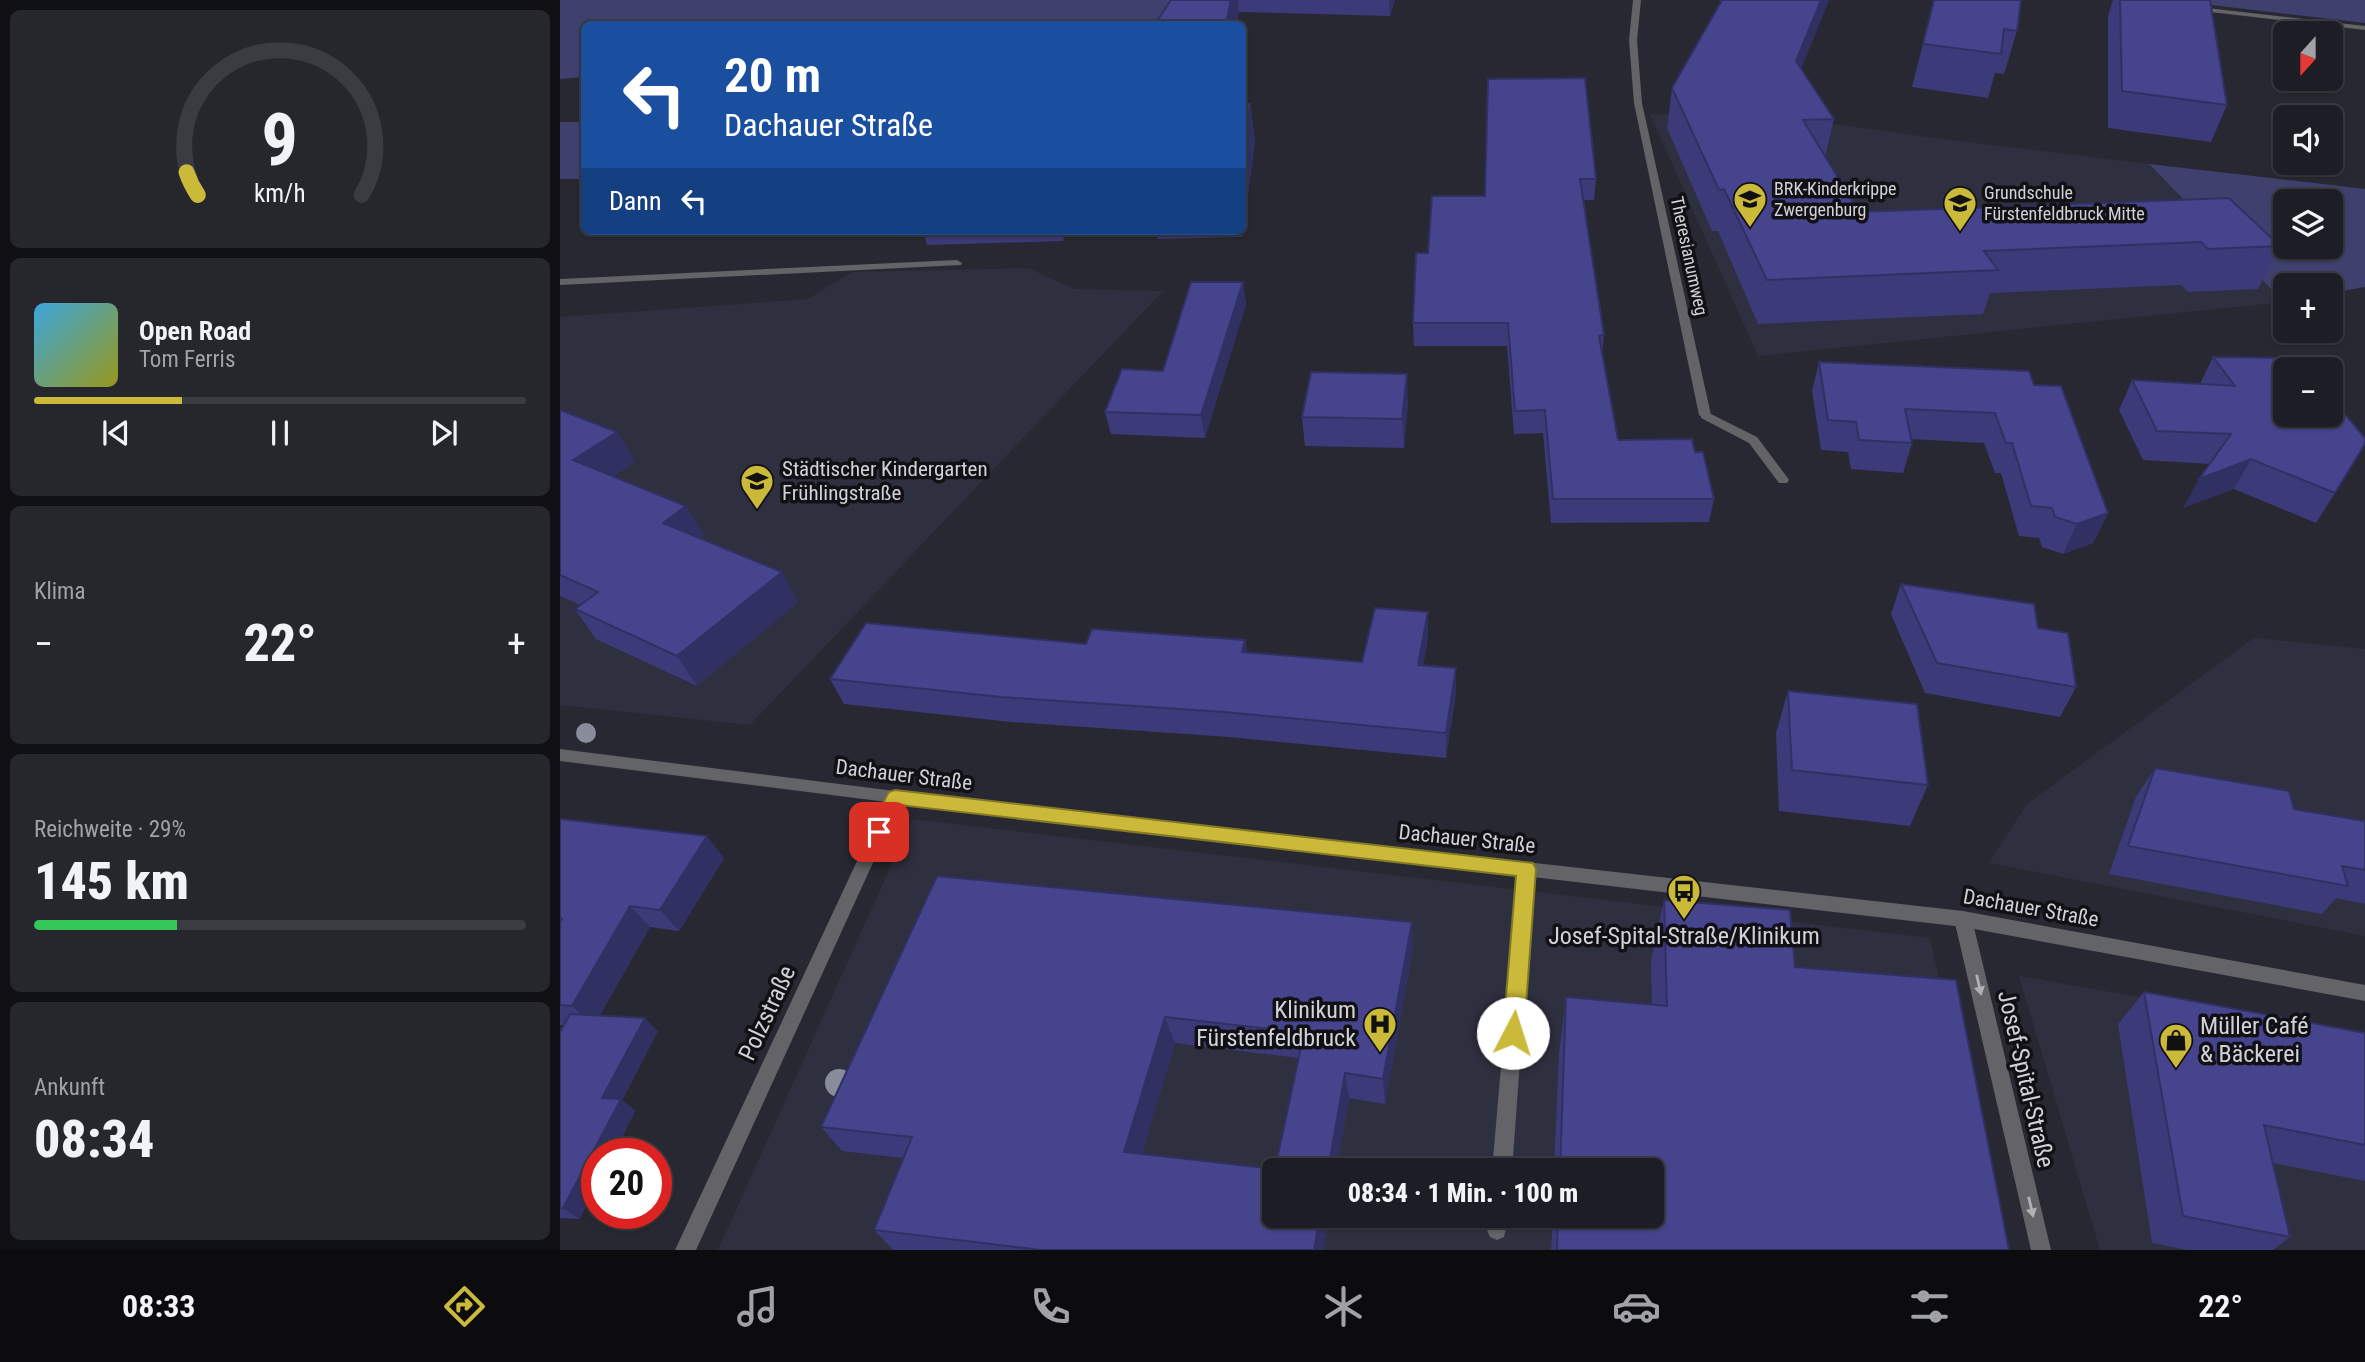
<!DOCTYPE html>
<html lang="de">
<meta charset="utf-8">
<style>
:root{--surface:#1d1e25;--page:#25272d;--text:#f1f3f6;--muted:#a0a2a7;--line:#3b3c42;--accent:#cbba39}
body{margin:0;font-family:"Roboto Condensed",sans-serif;background:var(--page);color:var(--text);height:100vh;display:flex;flex-direction:column;font-size:26px;white-space:nowrap}
*{box-sizing:border-box;margin:0}
p{font-size:23px;color:var(--muted)}
.icon{flex:none;width:38px;height:38px;fill:none;stroke:currentColor;stroke-width:2;stroke-linecap:round;stroke-linejoin:round}
.map{position:relative;flex:1;overflow:hidden}
.drawer{display:flex;flex-direction:column;gap:10px;padding:10px;background:#101014;width:560px}
.drawer>*{flex:none}
.guide{position:absolute;left:21px;top:21px;width:665px;height:214px;border-radius:10px;box-shadow:0 2px 5px #0004,0 0 0 2px var(--line);background:#1a4fa0;color:#fff;overflow:hidden}
.needle{width:46px;rotate:201deg}
.fabs{position:absolute;left:1713px;top:21px;display:grid;gap:14px}
.fabs a{display:grid;place-items:center;width:70px;height:70px;border-radius:10px;background:var(--surface);box-shadow:0 2px 5px #0004,0 0 0 2px var(--line);font-size:35px}
.speed{position:absolute;left:21px;top:1138px;display:flex;gap:14px;font-size:35px;font-weight:700;text-align:center}
.speed>*{display:grid;place-content:center;width:91px;height:91px;border-radius:50%;background:var(--surface);box-shadow:0 2px 5px #0004,0 0 0 2px var(--line);line-height:1}
.speed .limit{border:10px solid #d22;background:#fff;color:#111}
.pin{position:absolute;display:grid;place-items:center;width:60px;height:60px;color:#fff;margin:-30px;border-radius:14px;box-shadow:0 4px 10px #0006}
.me{position:absolute;width:77px;margin:-38px;rotate:5deg;stroke-linejoin:round;filter:drop-shadow(0 0 5px #0008)}
.turn{display:flex;align-items:center;gap:24px;height:147px;padding:0 28px;font-size:32px}
.turn .icon{width:91px;height:91px;stroke-width:2.5}
.turn b{display:block;font-size:49px;line-height:60px}
.then{display:flex;align-items:center;height:66px;padding:0 28px;background:#0003;gap:14px;font-size:26px}
.big{font-size:52px;font-weight:800;line-height:1.1}
.drawer .widget{flex:1;display:flex;flex-direction:column;justify-content:center;gap:10px;min-width:0;padding:0 24px;border-radius:10px;background:var(--page)}
.drawer .dial{align-items:center;gap:0}
.dial svg{height:182px;overflow:visible;fill:none;stroke:var(--line);stroke-width:7;stroke-linecap:round;text-anchor:middle}
.dial text{fill:var(--text);stroke:none}
.song{display:flex;align-items:center;gap:21px}
.cover{width:84px;height:84px;border-radius:10px;background:linear-gradient(135deg,hsl(200 70% 55%),hsl(60 70% 35%))}
.played{height:7px;border-radius:4px;background:linear-gradient(90deg,var(--accent) 30%,var(--line) 30%)}
.keys{display:flex;justify-content:space-around;direction:ltr}
.heat{display:flex;justify-content:space-between;align-items:center;font-size:38px;direction:ltr}
.charge{height:10px;border-radius:5px;background:linear-gradient(90deg,#34c759 29%,var(--line) 0)}
.trip{position:absolute;left:702px;top:1158px;width:402px;height:70px;border-radius:10px;background:var(--surface);box-shadow:0 2px 5px #0004,0 0 0 2px var(--line);font-weight:800;line-height:70px;text-align:center}
.dock{display:flex;height:112px;justify-content:space-around;align-items:center;background:#0c0c0f;color:var(--muted)}
.dock .icon{width:49px;height:49px}
.dock .current{color:var(--accent)}
.dock b{font-size:32px;color:var(--text)}
main{display:flex;flex:1;min-height:0}
.map>svg:first-child{display:block}
.built{fill:#2f303f;fill-rule:evenodd}
.green{fill:#3f406e;fill-rule:evenodd}
.lines{fill:none;stroke-linecap:round;stroke-linejoin:round}
.service{fill:#636368;fill-rule:evenodd}
.minor{fill:#636368;fill-rule:evenodd}
.tertiary{fill:#636368;fill-rule:evenodd}
.tree{fill:#898c9b}
.wall{fill:#3c3a79;fill-rule:evenodd}
.shaded-wall{fill:#313063}
.building{fill:#46448d;stroke:#313063;stroke-width:2;fill-rule:evenodd}
.oneway{fill:#b0b0b6}
.route{fill:#cbba39;stroke:#847925;stroke-width:2}
.labels{text-anchor:middle;stroke-width:7;stroke-linejoin:round;paint-order:stroke}
.far-poi-label{font-size:18px;fill:#d1d1d7;stroke:#111115;text-anchor:start}
.far-street-label{font-size:18px;fill:#d1d1d7;stroke:#111115}
.poi-label{font-size:21px;fill:#d1d1d7;stroke:#111115;text-anchor:start}
.street-label{font-size:21px;fill:#d1d1d7;stroke:#111115}
.near-poi-label{font-size:24px;fill:#d1d1d7;stroke:#111115}
.near-street-label{font-size:24px;fill:#d1d1d7;stroke:#111115}
</style>
<main>
<section class="drawer">
<div class="widget dial"><svg viewBox="0 0 100 80">
<path d="M14 69A42 42 0 1 1 86 69"/>
<path d="M14 69A42 42 0 0 1 9 59" stroke="#cbba39"/>
<text x="50" y="56" font-size="32" font-weight="700">9</text>
<text x="50" y="72" font-size="11">km/h</text>
</svg></div>
<div class="widget">
<div class="song"><i class="cover"></i><div><b>Open Road</b><p>Tom Ferris</p></div></div>
<div class="played"></div>
<div class="keys"><svg class="icon" aria-label="previous" viewBox="0 0 24 24"><path d="M18 5L8 12l10 7zM5 5v14"/></svg><svg class="icon" aria-label="pause" viewBox="0 0 24 24"><path d="M8 5v14M16 5v14"/></svg><svg class="icon" aria-label="next" viewBox="0 0 24 24"><path d="M6 5l10 7-10 7zM19 5v14"/></svg></div>
</div>
<div class="widget"><p>Klima</p>
<div class="heat"><a>−</a><b class="big">22°</b><a>+</a></div>
</div>
<div class="widget"><p>Reichweite · 29%</p><b class="big">145 km</b><div class="charge"></div></div>
<div class="widget"><p>Ankunft</p><b class="big">08:34</b></div>
</section>
<div class="map">
<svg width="1805" height="1250" viewBox="0 0 1805 1250">
<rect width="100%" height="100%" fill="#272831"/>
<g class="built">
<polygon points="1090,114 1217,116 1382,139 1589,164 1724,302 1198,356"/>
<polygon points="468,268 514,289 603,291 190,725 0,705 0,317 248,299 292,272"/>
<polygon points="1694,638 1805,649 1805,936 1429,863 1467,804"/>
<path d="M352,819L1370,938L1437,1250H158ZM714,1171H1092V1216H714Z"/>
<polygon points="1459,976 1805,1036 1805,1250 1540,1250"/>
</g>
<g class="green">
<polygon points="0,0 614,0 598,24 24,24 24,77 0,79"/>
<polygon points="1608,0 1805,0 1805,23"/>
<rect x="0" y="122" width="24" height="57"/>
<path d="M1589,164L1805,189V287L1771,293V285H1726L1724,302ZM1726,201H1771V247H1726Z"/>
</g>
<g class="lines">
<g class="service">
<polygon points="397,260 402,263 401,265 0,285 0,279"/>
<polygon points="1145,411 1197,437 1227,477 1229,480 1227,483 1219,483 1189,443 1141,418 1141,412"/>
<polygon points="966,862 972,864 974,869 952,1171 932,1171 958,869 960,864"/>
<polygon points="929,1216 949,1216 944,1237 937,1240 930,1237 927,1230"/>
</g>
<g class="minor">
<polygon points="1073,0 1081,0 1077,40 1082,103 1151,415 1145,419 1139,415 1074,103 1069,40"/>
<polygon points="1630,6 1805,26 1805,30 1633,10 1630,10"/>
<polygon points="335,791 341,792 343,797 136,1250 115,1250 327,797 329,792"/>
<polygon points="1403,911 1409,914 1412,919 1491,1250 1471,1250 1394,919 1397,914"/>
</g>
<polygon class="tertiary" points="0,749 335,791 1403,911 1805,985 1805,1001 1403,927 335,803 0,761"/>
</g>
<g class="tree">
<circle cx="26" cy="733" r="10"/>
<circle cx="279" cy="1083" r="14"/>
</g>
<g class="wall">
<polygon points="611,0 835,0 830,16 679,12"/>
<polygon points="1160,0 1269,0 1241,68 1274,119 1265,157 1299,212 1720,246 1698,289 1628,292 1621,285 1430,293 1423,314 1198,324 1158,231 1152,231 1107,128 1112,88 1160,4"/>
<polygon points="1374,0 1457,31 1444,74 1435,73 1428,98 1352,87"/>
<polygon points="1553,0 1650,0 1667,105 1651,142 1548,128 1548,16"/>
<polygon points="928,79 1036,179 1034,200 1023,200 1044,335 1042,354 1058,440 1135,452 1154,499 1149,522 991,523 983,433 954,434 947,346 854,346 853,323 868,253 925,196"/>
<polygon points="690,104 695,141 682,237 598,239 596,231 682,231"/>
<polygon points="363,231 506,231 503,241 367,245"/>
<polygon points="683,282 686,304 645,438 551,434 545,412 603,371"/>
<polygon points="1653,357 1775,493 1756,523 1674,489 1623,508 1650,464 1583,460 1559,410 1572,380 1640,384"/>
<polygon points="1259,362 1474,385 1548,513 1533,543 1503,554 1482,547 1479,538 1459,536 1441,473 1435,473 1424,443 1351,439 1352,443 1343,473 1291,469 1288,452 1261,450 1252,391"/>
<polygon points="848,404 844,448 745,446 742,417"/>
<polygon points="0,410 57,432 75,462 53,476 126,506 144,535 140,538 238,602 137,686 36,639 15,609 21,605 0,596"/>
<polygon points="1341,584 1478,628 1516,687 1500,717 1365,693 1331,614"/>
<polygon points="868,612 868,637 863,666 896,693 886,758 669,737 451,722 284,704 270,679 526,644 687,653 802,662"/>
<polygon points="1228,691 1368,785 1350,826 1219,811 1216,733"/>
<polygon points="1595,768 1734,809 1805,821 1805,904 1776,898 1762,914 1549,874 1576,797"/>
<polygon points="0,819 164,858 119,931 90,927 40,1015 98,1031 62,1100 75,1111 54,1153 37,1153 37,1186 19,1219 0,1218 0,1032 4,1025 0,1025"/>
<path d="M377,876L853,949L825,1104L789,1098L776,1171H714L769,1216L763,1250H333L314,1230L343,1158L282,1151L261,1127ZM615,1043L739,1058L715,1169L582,1154Z"/>
<polygon points="1104,900 1235,967 1449,1250 991,1250 993,1216 1092,1216 1092,1171 994,1171 999,1054 1006,997 1092,1005 1091,961"/>
<polygon points="1584,992 1805,1033 1805,1181 1713,1163 1730,1237 1713,1250 1627,1250 1592,1243 1558,1024"/>
</g>
<g class="shaded-wall">
<polygon points="671,0 678,0 679,12 677,24 666,24"/>
<polygon points="829,0 835,0 830,16"/>
<polygon points="1261,0 1269,0 1229,99 1236,61"/>
<polygon points="690,104 695,141 682,237 682,158"/>
<polygon points="501,231 506,231 503,241"/>
<polygon points="683,282 686,304 645,438 641,415"/>
<polygon points="847,374 848,404 844,448 842,419"/>
<polygon points="57,432 75,462 33,490 13,460"/>
<polygon points="1691,459 1674,489 1623,508 1639,479"/>
<polygon points="126,506 144,535 121,552 103,523"/>
<polygon points="1548,513 1533,543 1503,554 1517,524"/>
<polygon points="222,572 238,602 137,686 117,656"/>
<polygon points="868,612 868,637 859,690 858,665"/>
<polygon points="685,640 690,665 682,652"/>
<polygon points="896,668 896,693 886,758 886,733"/>
<polygon points="147,836 164,858 119,931 100,910"/>
<polygon points="70,906 90,927 34,1026 12,1006"/>
<polygon points="852,922 853,949 825,1104 823,1079"/>
<polygon points="605,1017 615,1043 576,1175 564,1152"/>
<polygon points="85,1018 98,1031 62,1100 75,1111 54,1153 37,1153 37,1186 19,1219 3,1208 42,1098"/>
<polygon points="785,1073 789,1098 776,1171 768,1171"/>
<polygon points="760,1216 769,1216 763,1250 754,1250"/>
</g>
<g class="building">
<polygon points="611,0 671,0 666,24 595,24"/>
<polygon points="1162,0 1261,0 1236,61 1274,119 1243,120 1299,212 1669,198 1720,246 1648,249 1641,242 1424,251 1438,270 1207,280 1164,189 1159,190 1112,88"/>
<polygon points="1374,0 1461,0 1457,31 1444,29 1441,54 1363,44"/>
<polygon points="1560,0 1650,0 1667,105 1562,91"/>
<polygon points="1025,78 1036,179 1020,179 1044,335 1039,336 1058,440 1132,439 1135,452 1143,452 1154,499 993,499 985,410 955,411 948,323 853,323 856,253 868,253 872,196 925,196 928,79"/>
<polygon points="682,104 690,104 682,158"/>
<polygon points="631,282 683,282 641,415 545,412 562,369 603,371"/>
<polygon points="1653,357 1737,358 1747,369 1726,369 1726,415 1771,415 1771,398 1805,438 1805,444 1775,493 1691,459 1639,479 1671,434 1597,431 1572,380 1675,386"/>
<polygon points="1259,362 1469,371 1474,385 1501,386 1548,513 1517,524 1495,517 1492,508 1471,506 1452,443 1446,443 1435,413 1345,409 1352,443 1299,440 1296,422 1268,420"/>
<polygon points="751,372 847,374 842,419 742,417"/>
<polygon points="0,410 57,432 13,460 126,506 103,523 222,572 117,656 15,609 38,592 0,575"/>
<polygon points="1341,584 1474,604 1478,628 1508,633 1516,687 1377,663"/>
<polygon points="815,608 868,612 858,665 896,668 886,733 664,712 441,697 270,679 306,623 526,644 532,629 685,640 682,652 802,662"/>
<polygon points="1228,691 1357,704 1368,785 1232,770"/>
<polygon points="1595,768 1729,791 1734,809 1805,821 1805,870 1782,866 1788,886 1568,846"/>
<polygon points="0,819 147,836 100,910 70,906 12,1006 0,1005 0,922 2,919 0,919"/>
<path d="M377,876L852,922L823,1079L785,1073L768,1171H714V1216H760L754,1250H482L314,1230L352,1137L261,1127ZM605,1017L744,1033L715,1169L564,1152Z"/>
<polygon points="1104,900 1230,910 1235,967 1396,980 1449,1250 997,1250 998,1216 1092,1216 1092,1171 1000,1171 1006,997 1107,1006"/>
<polygon points="1584,992 1805,1033 1805,1145 1704,1125 1730,1237 1623,1216"/>
<polygon points="10,1014 85,1018 42,1098 61,1099 3,1208 0,1208 0,1032"/>
</g>
<defs><path id="oneway-solid" d="M-6-.8H1V-3.2L6.5 0L1 3.2V.8H-6Z" transform="scale(1.75)"/></defs>
<g class="oneway">
<use href="#oneway-solid" transform="translate(1419 985) rotate(77)"/>
<use href="#oneway-solid" transform="translate(1471 1207) rotate(77)"/>
</g>
<polygon class="route" points="335,790 973,863 976,869 964,1033 960,1040 953,1043 946,1040 943,1033 956,876 340,805 326,838 319,840 313,838 310,832 326,797 329,792"/>
<defs>
<symbol id="school-pin" viewBox="-11 -11 22 30"><path d="M0 17L-7.5 6A9.5 9.5 0 1 1 7.5 6Z" fill="#cbba39" stroke="#111115"/><path d="M0-5L7-2L0 1L-7-2ZM-4 1L0 2.5L4 1V4Q0 6-4 4Z" fill="#111"/></symbol>
<symbol id="bus-pin" viewBox="-11 -11 22 30"><path d="M0 17L-7.5 6A9.5 9.5 0 1 1 7.5 6Z" fill="#cbba39" stroke="#111115"/><path d="M-5-6H5V4H4V6H2V4H-2V6H-4V4H-5ZM-3.5-4V0h7V-4ZM-3.5 1.2v1.5H-2V1.2ZM2 1.2v1.5H3.5V1.2Z" fill="#111"/></symbol>
<symbol id="hospital-pin" viewBox="-11 -11 22 30"><path d="M0 17L-7.5 6A9.5 9.5 0 1 1 7.5 6Z" fill="#cbba39" stroke="#111115"/><path d="M-5-5h3v3.5h4V-5h3V5h-3V1.5h-4V5h-3Z" fill="#111"/></symbol>
<symbol id="shop-pin" viewBox="-11 -11 22 30"><path d="M0 17L-7.5 6A9.5 9.5 0 1 1 7.5 6Z" fill="#cbba39" stroke="#111115"/><path d="M-5-2.5h2.3a2.7 3.5 0 0 1 5.4 0H5L5.5 6h-11ZM-1.5-2.5h3a1.5 2.3 0 0 0-3 0Z" fill="#111"/></symbol>
</defs>
<g fill-rule="evenodd">
<use href="#school-pin" x="1171" y="180" width="38" height="52"/>
<use href="#school-pin" x="1381" y="184" width="38" height="52"/>
<use href="#school-pin" x="178" y="462" width="38" height="52"/>
<use href="#bus-pin" x="1105" y="872" width="38" height="52"/>
<use href="#hospital-pin" x="801" y="1005" width="38" height="52"/>
<use href="#shop-pin" x="1597" y="1021" width="38" height="52"/>
</g>
<g class="labels">
<g class="far-poi-label">
<text x="1214" y="195">BRK-Kinderkrippe<tspan x="1214" dy="21">Zwergenburg</tspan></text>
<text x="1424" y="199">Grundschule<tspan x="1424" dy="21">Fürstenfeldbruck Mitte</tspan></text>
</g>
<g class="far-street-label">
<text transform="translate(1129 256) rotate(78)" y="6">Theresianumweg</text>
</g>
<g class="poi-label">
<text x="222" y="476">Städtischer Kindergarten<tspan x="222" dy="24">Frühlingstraße</tspan></text>
</g>
<g class="street-label">
<text transform="translate(344 775) rotate(7)" y="7">Dachauer Straße</text>
<text transform="translate(907 839) rotate(6)" y="7">Dachauer Straße</text>
<text transform="translate(1471 908) rotate(10)" y="7">Dachauer Straße</text>
</g>
<g class="near-poi-label">
<text x="1124" y="944">Josef-Spital-Straße/Klinikum</text>
<text x="796" y="1018" text-anchor="end">Klinikum<tspan x="796" dy="28">Fürstenfeldbruck</tspan></text>
<text x="1640" y="1034" text-anchor="start">Müller Café<tspan x="1640" dy="28">&amp; Bäckerei</tspan></text>
</g>
<g class="near-street-label">
<text transform="translate(207 1013) rotate(-65)" y="8">Polzstraße</text>
<text transform="translate(1466 1079) rotate(77)" y="8">Josef-Spital-Straße</text>
</g>
</g>
</svg>
<div class="fabs">
<a><svg class="needle" viewBox="-14 -14 28 28"><path d="M0-13l5 13h-10z" fill="#e53935"/><path d="M0 13l5-13h-10z" fill="#a0a2a7"/></svg></a>
<a><svg class="icon" aria-label="sound" viewBox="0 0 24 24"><path d="M4 9h4l5-4v14l-5-4H4zM17 9q2 3 0 6"/></svg></a>
<a><svg class="icon" aria-label="layers" viewBox="0 0 24 24"><path d="M12 4l9 5-9 5-9-5zM3 14l9 5 9-5"/></svg></a>
<a>+</a>
<a>−</a>
</div>
<div class="speed"><div class="limit">20</div></div>
<div class="pin" style="left:319px;top:832px;background:#d93025"><svg class="icon" aria-label="arrive" viewBox="0 0 24 24"><path d="M6 21V4h12l-3 4 3 4H6"/></svg></div>
<svg class="me" style="left:953px;top:1033px" viewBox="-20 -20 40 40"><circle r="19" fill="#fff"/><path d="M0-13L10 11 0 6-10 11z" fill="#cbba39"/></svg>
<div class="trip">08:34 · 1 Min. · 100 m</div>
<div class="guide">
<div class="turn"><svg class="icon" aria-label="left" viewBox="0 0 24 24"><path d="M17 20v-9H6M10 6l-5 5 5 5"/></svg><div><b>20 m</b>Dachauer Straße</div></div>
<div class="then">Dann<svg class="icon" aria-label="left" viewBox="0 0 24 24"><path d="M17 20v-9H6M10 6l-5 5 5 5"/></svg></div>
</div>
</div>
</main>
<nav class="dock">
<b>08:33</b>
<svg class="icon current" aria-label="directions" viewBox="0 0 24 24"><path d="M12 3l9 9-9 9-9-9zM9 14v-3h6M13 9l2 2-2 2"/></svg>
<svg class="icon" aria-label="music" viewBox="0 0 24 24"><path d="M9 18V5l10-2v13"/><circle cx="6" cy="18" r="3"/><circle cx="16" cy="16" r="3"/></svg>
<svg class="icon" aria-label="phone" viewBox="0 0 24 24"><path d="M5 4h4l2 5-3 2q2 4 5 5l2-3 5 2v4C11 20 4 13 5 4z"/></svg>
<svg class="icon" aria-label="climate" viewBox="0 0 24 24"><path d="M12 3v18M4 7l16 10M4 17L20 7"/></svg>
<svg class="icon" aria-label="car" viewBox="0 0 24 24"><path d="M5 17H2v-5l4-1 3-4h7l3 4 3 1v5h-3M9 17h6M6 11h13"/><circle cx="7" cy="17" r="2"/><circle cx="17" cy="17" r="2"/></svg>
<svg class="icon" aria-label="filters" viewBox="0 0 24 24"><path d="M4 7h16M4 17h16"/><circle cx="9" cy="7" r="2"/><circle cx="15" cy="17" r="2"/></svg>
<b>22°</b>
</nav>
